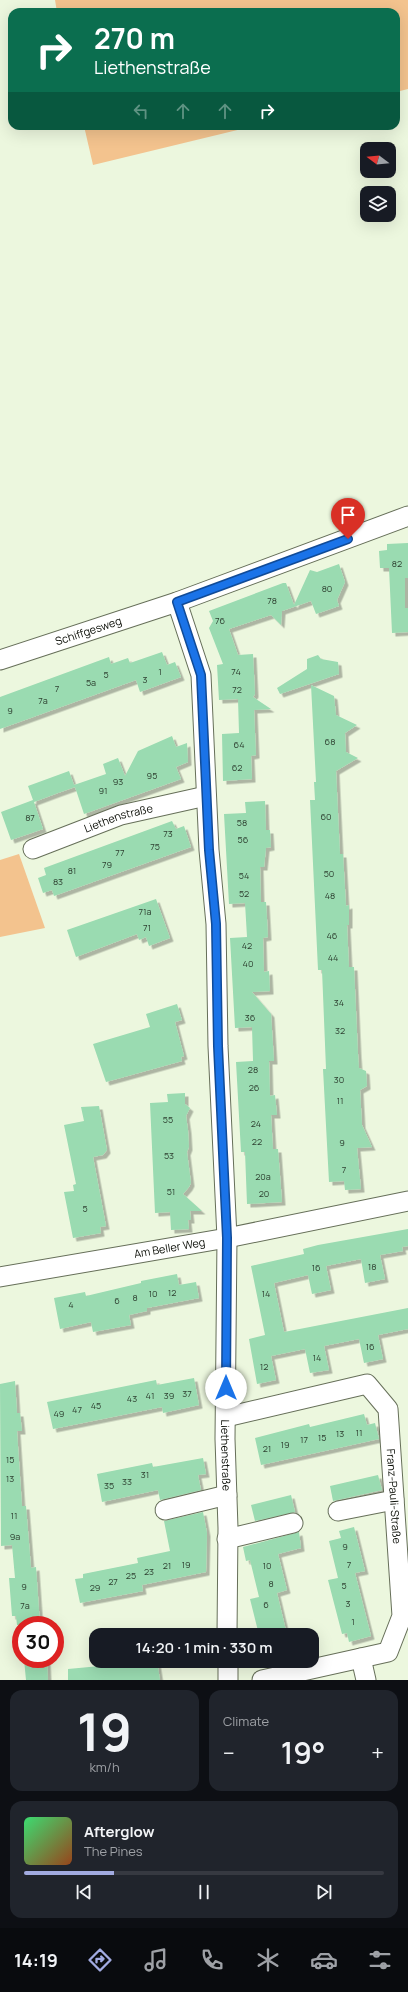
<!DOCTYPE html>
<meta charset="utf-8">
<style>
:root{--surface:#171b24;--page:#20242c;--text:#f1f3f6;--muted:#9ea1a6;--line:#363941;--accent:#a2abe1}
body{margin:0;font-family:Manrope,sans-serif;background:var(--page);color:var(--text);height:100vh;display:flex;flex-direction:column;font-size:15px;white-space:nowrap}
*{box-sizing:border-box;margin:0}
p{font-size:13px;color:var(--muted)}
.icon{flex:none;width:22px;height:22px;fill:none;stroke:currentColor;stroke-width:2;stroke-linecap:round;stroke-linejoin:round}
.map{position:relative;height:1680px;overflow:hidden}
.side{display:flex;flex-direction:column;gap:10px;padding:10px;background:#0d0f14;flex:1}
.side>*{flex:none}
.top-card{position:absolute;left:8px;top:8px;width:392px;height:122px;border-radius:12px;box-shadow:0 4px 16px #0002;background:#0b6e4f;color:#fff;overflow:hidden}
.needle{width:26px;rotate:286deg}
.fabs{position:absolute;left:360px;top:142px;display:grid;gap:8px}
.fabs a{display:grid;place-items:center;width:36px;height:36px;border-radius:8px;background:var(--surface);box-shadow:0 4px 16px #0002;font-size:20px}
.speed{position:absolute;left:12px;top:1616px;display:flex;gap:8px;font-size:20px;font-weight:700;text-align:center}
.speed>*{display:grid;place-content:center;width:52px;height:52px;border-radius:50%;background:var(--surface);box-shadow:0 4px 16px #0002;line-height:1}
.speed .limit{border:6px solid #d22;background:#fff;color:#111}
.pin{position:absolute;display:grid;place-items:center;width:34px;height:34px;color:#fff;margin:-41px -17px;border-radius:50% 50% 50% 0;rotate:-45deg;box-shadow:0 0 4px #0007}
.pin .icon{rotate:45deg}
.me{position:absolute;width:44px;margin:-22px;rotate:0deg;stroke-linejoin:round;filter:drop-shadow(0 0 3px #0008)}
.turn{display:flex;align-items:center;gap:14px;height:84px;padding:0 20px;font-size:18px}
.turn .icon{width:52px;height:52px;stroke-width:2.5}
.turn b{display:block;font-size:28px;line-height:34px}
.lanes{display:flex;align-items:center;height:38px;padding:0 20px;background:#0003;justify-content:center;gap:20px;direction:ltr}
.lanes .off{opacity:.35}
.big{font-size:30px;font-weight:600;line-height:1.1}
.side .card{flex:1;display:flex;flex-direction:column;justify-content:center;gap:6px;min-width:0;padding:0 14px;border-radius:12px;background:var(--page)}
.side .dial{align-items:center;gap:0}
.dial b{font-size:52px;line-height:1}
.song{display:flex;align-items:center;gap:12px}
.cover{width:48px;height:48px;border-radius:6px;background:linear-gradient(135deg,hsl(140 70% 55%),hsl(20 70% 35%))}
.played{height:4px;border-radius:2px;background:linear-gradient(90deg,var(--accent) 25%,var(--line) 25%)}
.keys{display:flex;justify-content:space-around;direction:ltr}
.heat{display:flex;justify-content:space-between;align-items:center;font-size:22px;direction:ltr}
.side .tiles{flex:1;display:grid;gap:10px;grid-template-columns:1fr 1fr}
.card:last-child{grid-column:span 2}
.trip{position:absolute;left:89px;top:1628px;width:230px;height:40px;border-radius:12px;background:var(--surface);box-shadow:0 4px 16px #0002;font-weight:600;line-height:40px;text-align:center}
.tab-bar{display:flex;height:64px;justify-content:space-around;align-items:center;background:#090b0e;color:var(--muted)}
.tab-bar .icon{width:28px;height:28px}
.tab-bar .selected{color:var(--accent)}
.tab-bar b{font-size:18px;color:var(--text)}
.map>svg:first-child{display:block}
.green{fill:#f3c38e}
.building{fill:#9adbb1;filter:url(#shadow)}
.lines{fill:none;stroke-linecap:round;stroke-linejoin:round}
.minor-casing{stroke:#666f59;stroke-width:21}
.minor{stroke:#fff;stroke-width:19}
.route-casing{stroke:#114b97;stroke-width:10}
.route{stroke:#1a73e8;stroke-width:7}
.labels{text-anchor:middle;stroke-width:3;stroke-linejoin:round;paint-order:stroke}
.number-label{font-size:9px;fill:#2e4031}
.street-label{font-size:11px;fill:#0a0d06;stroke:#fff}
</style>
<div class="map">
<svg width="408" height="1680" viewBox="0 0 408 1680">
<defs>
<filter id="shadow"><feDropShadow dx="3.5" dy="3.5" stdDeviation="0" flood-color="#0004"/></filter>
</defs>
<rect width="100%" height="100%" fill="#ecf7de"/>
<g class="green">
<polygon points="55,0 408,0 408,89 396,92 396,12 57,12"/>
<polygon points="84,126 254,126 93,165"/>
<polygon points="19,854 45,928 0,937 0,860"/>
</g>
<g class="building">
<polygon points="408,543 408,578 405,578 405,608 408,608 408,632 392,633 389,568 380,568 379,551 387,550 387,544"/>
<polygon points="339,564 345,582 337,600 339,606 316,614 311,601 282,611 281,625 271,615 229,629 238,655 253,654 255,694 253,697 271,709 254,710 256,755 251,756 252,779 223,781 222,734 239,733 238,699 219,700 217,665 223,664 209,628 213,621 209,611 283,583 286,583 294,605 310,570 317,572"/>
<polygon points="162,652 167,665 175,662 181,677 140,692 136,680 0,729 0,697 109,657 111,664 128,658 130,663"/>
<polygon points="318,655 321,659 338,662 339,674 280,694 277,688 307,669 307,659"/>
<polygon points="311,685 334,696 336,715 357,725 345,733 346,752 358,758 336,771 340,854 343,854 346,906 349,905 349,925 347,925 349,967 354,967 358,1054 359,1068 366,1071 367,1086 360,1090 362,1125 372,1147 357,1148 361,1189 345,1190 344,1181 329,1182 323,1069 326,1069 322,970 318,970 310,800 315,800 314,782 316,782"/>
<polygon points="172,736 176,747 187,743 188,762 176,767 181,779 84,814 75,787 58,793 34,802 43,829 11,840 1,812 33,800 28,786 69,771 74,785 106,774 103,764 118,758 125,776 138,751"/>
<polygon points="265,801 266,830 270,830 271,847 266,848 264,867 260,867 261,902 266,902 267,919 268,937 263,938 264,972 269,971 270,991 252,992 271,1014 274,1061 269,1061 270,1096 275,1095 277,1115 271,1115 273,1149 278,1149 282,1202 247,1204 245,1152 241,1152 236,1062 253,1061 252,1027 235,1028 230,938 247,937 245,903 229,904 224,814 246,813 245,802"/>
<polygon points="172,821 176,829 184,826 191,847 54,896 52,890 43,893 38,878 46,875 44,868"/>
<polygon points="156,899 170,938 149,946 146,937 139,940 137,934 76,957 67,930"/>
<polygon points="177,1004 182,1020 175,1022 184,1056 181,1057 182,1061 106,1082 93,1044 150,1027 146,1014"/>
<polygon points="185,1093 185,1104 190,1108 186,1116 188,1130 189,1147 187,1152 191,1183 189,1187 183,1194 202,1211 190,1211 191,1220 188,1220 189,1229 171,1230 170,1212 155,1213 150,1103 168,1102 167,1094"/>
<polygon points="99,1106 107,1150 103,1155 93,1157 106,1226 100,1227 101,1233 73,1238 64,1192 74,1191 73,1185 76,1184 64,1125 84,1121 81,1107"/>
<polygon points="408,1229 408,1246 402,1247 403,1251 380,1255 385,1279 365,1283 361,1259 326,1266 331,1290 312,1294 308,1275 274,1283 284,1332 408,1308 408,1329 378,1335 383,1359 364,1363 359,1339 324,1346 329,1370 310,1373 305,1349 271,1356 276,1380 257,1384 249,1339 265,1335 251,1266 304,1254 303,1249 318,1245"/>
<polygon points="177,1274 179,1285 196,1282 199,1298 147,1308 147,1311 129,1315 131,1325 93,1332 91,1322 60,1329 54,1298 85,1292 86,1296 141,1283 141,1281"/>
<polygon points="194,1378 199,1405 163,1413 162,1407 53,1429 47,1402 156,1380 157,1385"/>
<polygon points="15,1381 17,1413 20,1413 22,1431 17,1431 22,1506 26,1506 31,1568 36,1567 40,1625 17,1625 16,1616 12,1616 9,1578 15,1578 12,1545 1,1546 0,1384"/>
<polygon points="364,1414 367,1425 375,1423 379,1439 261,1465 255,1438 309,1424 310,1427"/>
<polygon points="203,1458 206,1474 198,1475 201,1490 160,1500 158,1490 102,1502 97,1474 152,1463 153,1467"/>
<polygon points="378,1475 382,1490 333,1501 330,1486"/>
<polygon points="291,1495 295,1512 255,1521 251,1505"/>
<polygon points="203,1512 207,1533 206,1572 142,1585 143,1591 80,1603 75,1579 83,1578 83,1574 138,1563 137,1558 170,1551 164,1521"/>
<polygon points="354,1527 365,1571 355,1573 371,1636 349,1642 347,1633 342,1634 328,1580 338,1578 329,1541 341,1538 339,1531"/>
<polygon points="299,1532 301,1548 278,1554 287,1590 277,1593 287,1635 259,1635 250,1599 259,1597 250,1560 246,1561 243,1547"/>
<polygon points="24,1659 47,1659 48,1680 26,1680"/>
<polygon points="100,1661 157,1661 160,1680 68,1680 68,1669 100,1666"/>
</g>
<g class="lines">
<defs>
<g id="minor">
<path id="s1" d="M177,602L201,675L209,850L216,924L218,1046L227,1238L225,1439L228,1528L227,1635"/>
<path id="s2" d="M0,660L177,602L408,516"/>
<path id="s3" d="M33,849L121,815L206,796"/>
<path id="s4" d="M0,1277L227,1238L408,1201"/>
<path id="s5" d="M226,1417L367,1384L388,1409L402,1616L388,1652L262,1680"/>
<polyline points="165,1510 227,1495"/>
<polyline points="338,1511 394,1500"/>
<polyline points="227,1539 293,1523"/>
<polyline points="361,1658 366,1680"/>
<polyline points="228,1661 228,1680"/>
</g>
</defs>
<use href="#minor" class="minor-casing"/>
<use href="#minor" class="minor"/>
</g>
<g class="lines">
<defs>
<polyline id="route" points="226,1388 227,1238 218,1046 216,924 209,850 201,675 177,602 348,539"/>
</defs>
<use href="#route" class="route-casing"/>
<use href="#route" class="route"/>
</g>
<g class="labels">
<g class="number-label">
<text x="397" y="567">82</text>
<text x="327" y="592">80</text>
<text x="272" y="604">78</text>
<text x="220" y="624">76</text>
<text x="160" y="675">1</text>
<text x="236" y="675">74</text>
<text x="106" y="678">5</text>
<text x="145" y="683">3</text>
<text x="91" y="686">5a</text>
<text x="57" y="692">7</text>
<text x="237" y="693">72</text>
<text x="43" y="704">7a</text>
<text x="10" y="714">9</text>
<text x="330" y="745">68</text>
<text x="239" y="748">64</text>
<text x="237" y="771">62</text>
<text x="152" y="779">95</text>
<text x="118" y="785">93</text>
<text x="103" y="794">91</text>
<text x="326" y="820">60</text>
<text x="30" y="821">87</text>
<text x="242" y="826">58</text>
<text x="168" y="837">73</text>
<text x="243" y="843">56</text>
<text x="155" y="850">75</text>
<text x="120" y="856">77</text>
<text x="107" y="868">79</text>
<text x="72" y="874">81</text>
<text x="329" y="877">50</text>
<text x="244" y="879">54</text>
<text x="58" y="885">83</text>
<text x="244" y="897">52</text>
<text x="330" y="899">48</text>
<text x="145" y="915">71a</text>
<text x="147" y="931">71</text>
<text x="332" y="939">46</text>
<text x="247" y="949">42</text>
<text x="333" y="961">44</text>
<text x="248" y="967">40</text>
<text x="339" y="1006">34</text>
<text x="250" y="1021">36</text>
<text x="340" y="1034">32</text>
<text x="253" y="1073">28</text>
<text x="339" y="1083">30</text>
<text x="254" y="1091">26</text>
<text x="340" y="1104">11</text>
<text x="168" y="1123">55</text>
<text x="256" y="1127">24</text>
<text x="257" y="1145">22</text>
<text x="342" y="1146">9</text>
<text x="169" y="1159">53</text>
<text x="344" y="1173">7</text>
<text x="263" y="1180">20a</text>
<text x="171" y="1195">51</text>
<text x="264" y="1197">20</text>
<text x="85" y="1212">5</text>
<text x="372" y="1270">18</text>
<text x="316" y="1271">16</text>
<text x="172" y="1296">12</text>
<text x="153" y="1297">10</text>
<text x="266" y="1297">14</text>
<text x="135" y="1301">8</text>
<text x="117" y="1304">6</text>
<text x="71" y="1308">4</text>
<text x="370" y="1350">16</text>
<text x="317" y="1361">14</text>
<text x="264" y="1370">12</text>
<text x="187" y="1397">37</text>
<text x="150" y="1399">41</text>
<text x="169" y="1399">39</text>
<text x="132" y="1402">43</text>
<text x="96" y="1409">45</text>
<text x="77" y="1413">47</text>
<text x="59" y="1417">49</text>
<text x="359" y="1436">11</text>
<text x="340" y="1437">13</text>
<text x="322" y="1441">15</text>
<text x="304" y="1443">17</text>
<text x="285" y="1448">19</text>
<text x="267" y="1452">21</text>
<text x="10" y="1463">15</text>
<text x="145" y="1478">31</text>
<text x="10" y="1482">13</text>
<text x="127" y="1485">33</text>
<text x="109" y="1489">35</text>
<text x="14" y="1519">11</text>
<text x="15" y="1540">9a</text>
<text x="345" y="1550">9</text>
<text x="186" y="1568">19</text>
<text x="349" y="1568">7</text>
<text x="167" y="1569">21</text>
<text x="267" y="1569">10</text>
<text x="149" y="1575">23</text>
<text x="131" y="1579">25</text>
<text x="113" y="1585">27</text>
<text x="271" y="1587">8</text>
<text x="344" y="1589">5</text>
<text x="24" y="1590">9</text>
<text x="95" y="1591">29</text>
<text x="348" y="1607">3</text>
<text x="266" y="1608">6</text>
<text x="25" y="1609">7a</text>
<text x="353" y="1625">1</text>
</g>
<g class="street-label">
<text dy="4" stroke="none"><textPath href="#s2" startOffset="93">Schiffgesweg</textPath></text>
<text dy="4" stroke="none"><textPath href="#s3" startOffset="91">Liethenstraße</textPath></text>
<text dy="4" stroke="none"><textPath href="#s4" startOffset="172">Am Beller Weg</textPath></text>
<text dy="4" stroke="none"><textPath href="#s1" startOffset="858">Liethenstraße</textPath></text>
<text dy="4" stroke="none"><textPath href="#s5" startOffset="265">Franz-Pauli-Straße</textPath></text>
</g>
</g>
</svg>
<div class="fabs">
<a><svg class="needle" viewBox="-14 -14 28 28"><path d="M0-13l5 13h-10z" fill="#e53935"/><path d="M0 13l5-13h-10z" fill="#9ea1a6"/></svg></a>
<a><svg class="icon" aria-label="layers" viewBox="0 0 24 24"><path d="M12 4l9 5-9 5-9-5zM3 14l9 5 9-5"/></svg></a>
</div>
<div class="speed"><div class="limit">30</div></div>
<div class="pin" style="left:348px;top:539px;background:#d93025"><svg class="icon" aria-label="arrive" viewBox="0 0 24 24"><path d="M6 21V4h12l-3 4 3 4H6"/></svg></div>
<svg class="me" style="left:226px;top:1388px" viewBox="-20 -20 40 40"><circle r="19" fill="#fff"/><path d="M0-13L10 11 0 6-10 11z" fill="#1a73e8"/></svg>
<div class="trip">14:20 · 1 min · 330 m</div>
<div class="top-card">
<div class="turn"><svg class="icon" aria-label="right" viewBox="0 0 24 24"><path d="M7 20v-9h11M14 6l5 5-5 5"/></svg><div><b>270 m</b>Liethenstraße</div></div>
<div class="lanes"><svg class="icon off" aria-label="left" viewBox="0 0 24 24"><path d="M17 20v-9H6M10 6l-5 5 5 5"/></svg><svg class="icon off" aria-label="ahead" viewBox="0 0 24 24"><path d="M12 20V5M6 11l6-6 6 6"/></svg><svg class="icon off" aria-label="ahead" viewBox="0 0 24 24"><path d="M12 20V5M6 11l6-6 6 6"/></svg><svg class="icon" aria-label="right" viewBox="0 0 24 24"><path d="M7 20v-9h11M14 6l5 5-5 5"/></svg></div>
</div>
</div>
<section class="side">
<div class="tiles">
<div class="card dial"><b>19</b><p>km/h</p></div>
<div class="card"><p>Climate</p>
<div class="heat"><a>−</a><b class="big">19°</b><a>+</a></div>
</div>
<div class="card">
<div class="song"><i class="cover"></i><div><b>Afterglow</b><p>The Pines</p></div></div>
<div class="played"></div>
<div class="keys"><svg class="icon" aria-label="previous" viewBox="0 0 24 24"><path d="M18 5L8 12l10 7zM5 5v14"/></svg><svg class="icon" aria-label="pause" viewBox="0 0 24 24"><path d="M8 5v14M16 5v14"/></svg><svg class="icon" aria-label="next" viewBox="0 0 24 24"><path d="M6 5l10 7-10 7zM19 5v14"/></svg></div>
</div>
</div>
</section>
<nav class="tab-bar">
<b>14:19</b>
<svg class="icon selected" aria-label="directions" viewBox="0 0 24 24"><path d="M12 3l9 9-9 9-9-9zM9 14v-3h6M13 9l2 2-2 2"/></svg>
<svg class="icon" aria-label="music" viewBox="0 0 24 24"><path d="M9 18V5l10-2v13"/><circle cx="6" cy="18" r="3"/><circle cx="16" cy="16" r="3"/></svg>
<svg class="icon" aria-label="phone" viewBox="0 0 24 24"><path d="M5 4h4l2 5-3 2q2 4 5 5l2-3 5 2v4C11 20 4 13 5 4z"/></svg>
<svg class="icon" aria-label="climate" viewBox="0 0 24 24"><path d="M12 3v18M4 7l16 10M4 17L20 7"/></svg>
<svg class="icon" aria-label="car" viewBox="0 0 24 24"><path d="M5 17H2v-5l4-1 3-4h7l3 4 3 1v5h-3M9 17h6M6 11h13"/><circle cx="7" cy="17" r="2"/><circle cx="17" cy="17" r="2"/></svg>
<svg class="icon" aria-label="filters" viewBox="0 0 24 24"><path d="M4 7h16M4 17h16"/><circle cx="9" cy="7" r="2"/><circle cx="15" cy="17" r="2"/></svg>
</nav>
